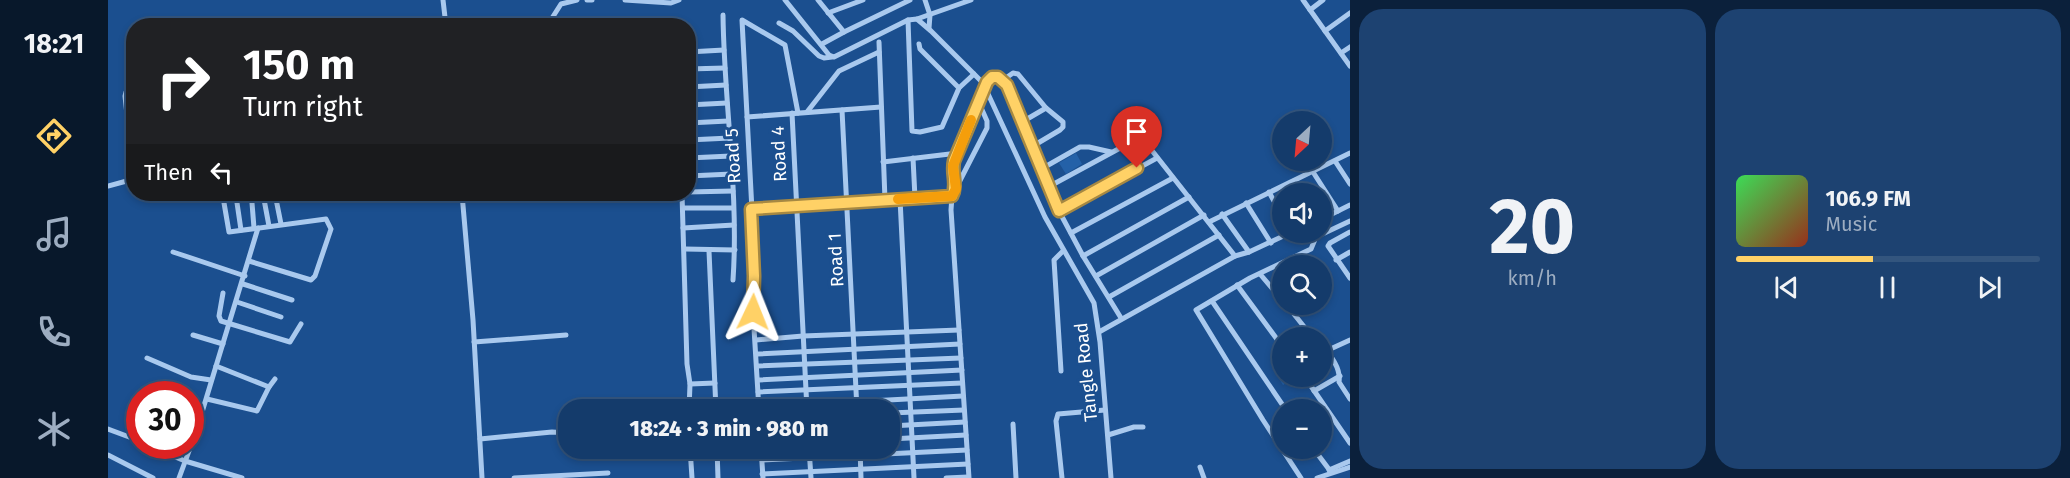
<!DOCTYPE html>
<meta charset="utf-8">
<style>
:root{--surface:#143b6b;--page:#1d4271;--text:#f1f3f6;--muted:#9dadc1;--line:#33557e;--accent:#ffd166}
body{margin:0;font-family:"Fira Sans",sans-serif;background:var(--page);color:var(--text);height:100vh;display:flex;flex-direction:column;font-size:22px;white-space:nowrap}
*{box-sizing:border-box;margin:0}
p{font-size:20px;color:var(--muted)}
.icon{flex:none;width:33px;height:33px;fill:none;stroke:currentColor;stroke-width:2;stroke-linecap:round;stroke-linejoin:round}
.map{position:relative;flex:1;overflow:hidden}
.panel{display:flex;flex-direction:column;gap:9px;padding:9px;background:#0b203b;width:720px}
.panel>*{flex:none}
.hud{position:absolute;left:18px;top:18px;width:570px;height:183px;border-radius:24px;box-shadow:0 3px 9px #0003,0 0 0 2px var(--line);background:#202124;color:#fff;overflow:hidden}
.needle{width:39px;rotate:206deg}
.controls{position:absolute;left:1164px;top:111px;display:grid;gap:12px}
.controls a{display:grid;place-items:center;width:60px;height:60px;border-radius:50%;background:var(--surface);box-shadow:0 3px 9px #0003,0 0 0 2px var(--line);font-size:30px}
.speed{position:absolute;left:18px;top:381px;display:flex;gap:12px;font-size:30px;font-weight:700;text-align:center}
.speed>*{display:grid;place-content:center;width:78px;height:78px;border-radius:50%;background:var(--surface);box-shadow:0 3px 9px #0003,0 0 0 2px var(--line);line-height:1}
.speed .limit{border:9px solid #d22;background:#fff;color:#111}
.pin{position:absolute;display:grid;place-items:center;width:51px;height:51px;color:#fff;margin:-62px -26px;border-radius:50% 50% 50% 0;rotate:-45deg;box-shadow:0 0 6px #0007}
.pin .icon{rotate:45deg}
.me{position:absolute;width:66px;margin:-33px;rotate:2deg;stroke-linejoin:round;filter:drop-shadow(0 0 4px #0008)}
.turn{display:flex;align-items:center;gap:21px;height:126px;padding:0 18px;font-size:27px}
.turn .icon{width:78px;height:78px;stroke-width:2.5}
.turn b{display:block;font-size:42px;line-height:51px}
.then{display:flex;align-items:center;height:57px;padding:0 18px;background:#0003;gap:12px;font-size:22px}
.panel .widget{flex:1;display:flex;flex-direction:column;justify-content:center;gap:9px;min-width:0;padding:0 21px;border-radius:24px;background:var(--page)}
.panel .dial{align-items:center;gap:0}
.dial b{font-size:78px;line-height:1}
.song{display:flex;align-items:center;gap:18px}
.cover{width:72px;height:72px;border-radius:9px;background:linear-gradient(135deg,hsl(130 70% 55%),hsl(10 70% 35%))}
.played{height:6px;border-radius:3px;background:linear-gradient(90deg,var(--accent) 45%,var(--line) 45%)}
.keys{display:flex;justify-content:space-around;direction:ltr}
.panel .tiles{flex:1;display:grid;gap:9px;grid-template-columns:repeat(2,1fr)}
.trip{position:absolute;left:450px;top:399px;width:342px;height:60px;border-radius:24px;background:var(--surface);box-shadow:0 3px 9px #0003,0 0 0 2px var(--line);font-weight:800;line-height:60px;text-align:center}
main{display:flex;flex:1;min-height:0}
.tab-bar{display:flex;flex-direction:column;width:108px;justify-content:space-around;align-items:center;background:#08182b;color:var(--muted)}
.tab-bar .icon{width:42px;height:42px}
.tab-bar .current{color:var(--accent)}
.tab-bar b{font-size:27px;color:var(--text)}
.map>svg:first-child{display:block}
.green{fill:#2461a8}
.lines{fill:none;stroke-linecap:round;stroke-linejoin:round}
.minor{stroke:#a9c9ee;stroke-width:5}
.route-casing{stroke:#a68842;stroke-width:15}
.route{stroke:#ffd166;stroke-width:10}
.slow{stroke:#f59e0b;stroke-width:10}
.labels{text-anchor:middle;stroke-width:6;stroke-linejoin:round;paint-order:stroke}
.street-label{font-size:18px;fill:#fff;stroke:#1b4f8f}
</style>
<main>
<nav class="tab-bar">
<b>18:21</b>
<svg class="icon current" aria-label="directions" viewBox="0 0 24 24"><path d="M12 3l9 9-9 9-9-9zM9 14v-3h6M13 9l2 2-2 2"/></svg>
<svg class="icon" aria-label="music" viewBox="0 0 24 24"><path d="M9 18V5l10-2v13"/><circle cx="6" cy="18" r="3"/><circle cx="16" cy="16" r="3"/></svg>
<svg class="icon" aria-label="phone" viewBox="0 0 24 24"><path d="M5 4h4l2 5-3 2q2 4 5 5l2-3 5 2v4C11 20 4 13 5 4z"/></svg>
<svg class="icon" aria-label="climate" viewBox="0 0 24 24"><path d="M12 3v18M4 7l16 10M4 17L20 7"/></svg>
</nav>
<div class="map">
<svg width="1242" height="478" viewBox="0 0 1242 478">
<rect width="100%" height="100%" fill="#1b4f8f"/>
<g class="green">
<polygon points="968,153 974,164 958,174 951,163"/>
<polygon points="1174,362 1174,376 1188,377 1175,385 1164,367"/>
</g>
<g class="lines">
<g class="minor">
<polyline points="335,0 338,26"/>
<polyline points="479,0 484,0"/>
<polyline points="517,0 563,3 571,0"/>
<polyline points="677,0 721,55 726,57 800,20 809,19 823,31 875,83 937,217 986,303 992,342 1003,478"/>
<polyline points="710,0 736,32 802,0"/>
<polyline points="817,0 822,15 821,28"/>
<polyline points="1195,0 1242,66"/>
<polyline points="1202,10 1215,0"/>
<polyline points="720,13 755,0"/>
<path d="M615,15C616,103 631,192 625,280"/>
<polyline points="809,19 863,0"/>
<polyline points="800,20 804,131 812,132 834,127 851,88 866,74"/>
<polyline points="671,23 685,31 711,56 716,58 724,57"/>
<polyline points="439,26 453,4 469,0"/>
<polyline points="1217,31 1242,13"/>
<polyline points="771,42 777,200"/>
<polyline points="714,44 736,32"/>
<polyline points="811,44 812,49 851,88"/>
<polyline points="580,52 616,50"/>
<polyline points="1233,53 1242,47"/>
<polyline points="580,69 617,68"/>
<polyline points="895,80 905,73 910,74 938,108 955,122 955,127 952,130 925,146"/>
<polyline points="580,87 618,85"/>
<polyline points="26,90 18,92 17,96 21,134 26,139"/>
<polyline points="580,105 619,103"/>
<polyline points="734,110 749,410"/>
<polyline points="699,112 731,71 771,52"/>
<polyline points="684,113 699,410"/>
<polyline points="639,117 773,107"/>
<polyline points="914,122 938,108"/>
<polyline points="580,123 620,121"/>
<polyline points="1019,123 1027,140"/>
<polyline points="580,140 622,138"/>
<polyline points="1027,140 1033,139 1038,143 1127,256"/>
<polyline points="580,158 623,156"/>
<polyline points="805,158 807,198"/>
<polyline points="1227,161 1242,184"/>
<polyline points="775,162 850,153"/>
<polyline points="935,168 972,147 981,147 1003,152"/>
<polyline points="1205,172 1230,211"/>
<polyline points="580,176 624,174"/>
<polyline points="1182,183 1189,194"/>
<polyline points="0,186 26,179"/>
<polyline points="942,186 1027,140"/>
<polyline points="848,189 845,169 846,161 879,82 884,77 890,77 899,85 951,211 975,256 1013,318"/>
<polyline points="580,192 625,191"/>
<polyline points="1161,192 1174,216"/>
<polyline points="155,194 161,226"/>
<polyline points="354,194 365,320 374,478"/>
<polyline points="574,194 579,364 582,384 581,410"/>
<polyline points="128,196 133,230"/>
<polyline points="115,197 121,232 218,219 223,229 207,276 203,280 141,261"/>
<polyline points="168,199 173,224"/>
<polyline points="792,199 806,478"/>
<polyline points="144,203 146,228"/>
<polyline points="1138,203 1163,243"/>
<polyline points="575,208 625,208"/>
<polyline points="643,209 844,196"/>
<polyline points="951,211 1049,158"/>
<polyline points="1114,214 1141,252"/>
<polyline points="1214,219 1242,205"/>
<polyline points="1101,222 1242,153"/>
<polyline points="575,228 626,225"/>
<polyline points="1242,232 1222,243 1220,246 1242,278"/>
<polyline points="963,233 1065,178"/>
<polyline points="577,249 627,250"/>
<polyline points="601,251 608,410"/>
<polyline points="65,252 137,276"/>
<polyline points="975,256 1081,197"/>
<polyline points="1228,260 1242,252"/>
<polyline points="1152,274 1174,300"/>
<polyline points="988,276 1096,215"/>
<polyline points="135,284 184,300"/>
<polyline points="1129,285 1174,346"/>
<polyline points="115,293 111,316 113,321 182,342 193,324"/>
<polyline points="1001,297 1111,235"/>
<polyline points="1104,301 1178,410"/>
<polyline points="1214,301 1219,298"/>
<polyline points="129,302 173,317"/>
<polyline points="1178,304 1205,338"/>
<polyline points="1187,315 1205,304"/>
<polyline points="991,332 1127,256 1141,252 1184,232"/>
<polyline points="85,335 115,344"/>
<polyline points="648,340 695,336 851,330"/>
<polyline points="366,342 458,335"/>
<path d="M1214,346C1223,356 1233,368 1231,382L1242,399"/>
<polyline points="1218,351 1242,340"/>
<polyline points="649,354 852,344"/>
<polyline points="39,358 83,377 103,380"/>
<polyline points="108,366 161,387 167,379"/>
<polyline points="649,366 853,358"/>
<polyline points="953,371 946,260 955,251"/>
<polyline points="1196,376 1242,443"/>
<polyline points="651,380 854,370"/>
<polyline points="582,384 607,383"/>
<polyline points="1206,391 1232,376"/>
<polyline points="650,392 854,383"/>
<polyline points="99,399 149,411 161,387"/>
<polyline points="651,407 855,396"/>
<polyline points="651,410 645,312 646,249 634,20 677,45 690,113"/>
<polyline points="782,413 856,410"/>
<polyline points="905,424 908,478"/>
<polyline points="782,426 857,422"/>
<polyline points="0,429 32,441"/>
<polyline points="1000,435 1026,427 1035,427"/>
<polyline points="372,439 444,432 460,433"/>
<polyline points="782,439 858,435"/>
<polyline points="41,446 77,461 134,478"/>
<polyline points="582,448 584,478"/>
<polyline points="609,448 610,478"/>
<polyline points="653,448 655,478"/>
<polyline points="701,448 703,478"/>
<polyline points="752,448 753,478"/>
<polyline points="1205,448 1223,472"/>
<polyline points="0,455 45,478"/>
<polyline points="654,460 859,450"/>
<polyline points="1092,467 1096,478"/>
<polyline points="1221,470 1242,461"/>
<polyline points="654,474 860,464"/>
<polyline points="71,478 88,432 150,228"/>
<polyline points="406,478 500,473"/>
<polyline points="838,478 860,477"/>
<polyline points="861,478 843,210 844,196 879,128 879,121 871,103"/>
<polyline points="954,478 948,421 950,414 997,410"/>
<polyline points="1193,478 1155,420 1088,310 1142,278 1203,249 1208,237 1242,221"/>
<polyline points="1209,478 1242,467"/>
</g>
</g>
<g class="lines">
<defs>
<path id="route" d="M645,312L646,276L643,209L844,196C850,185 843,174 846,161L879,82L884,77H890L899,85L951,211L1029,168"/>
</defs>
<use href="#route" class="route-casing"/>
<use href="#route" class="route"/>
<polyline class="slow" points="790,199 844,196 848,189 845,166 863,120"/>
</g>
<g class="labels">
<g class="street-label">
<text transform="translate(671 154) rotate(-93)" y="6">Road 4</text>
<text transform="translate(625 156) rotate(-93)" y="6">Road 5</text>
<text transform="translate(728 260) rotate(-93)" y="6">Road 1</text>
<text transform="translate(978 372) rotate(-96)" y="6">Tangle Road</text>
</g>
</g>
</svg>
<div class="controls">
<a><svg class="needle" viewBox="-14 -14 28 28"><path d="M0-13l5 13h-10z" fill="#e53935"/><path d="M0 13l5-13h-10z" fill="#9dadc1"/></svg></a>
<a><svg class="icon" aria-label="sound" viewBox="0 0 24 24"><path d="M4 9h4l5-4v14l-5-4H4zM17 9q2 3 0 6"/></svg></a>
<a><svg class="icon" aria-label="search" viewBox="0 0 24 24"><circle cx="10" cy="10" r="6"/><path d="M15 15l6 6"/></svg></a>
<a>+</a>
<a>−</a>
</div>
<div class="speed"><div class="limit">30</div></div>
<div class="pin" style="left:1029px;top:168px;background:#d93025"><svg class="icon" aria-label="arrive" viewBox="0 0 24 24"><path d="M6 21V4h12l-3 4 3 4H6"/></svg></div>
<svg class="me" style="left:645px;top:312px" viewBox="-20 -20 40 40"><path d="M0-17L14 15 0 8-14 15z" fill="#ffd166" stroke="#fff" stroke-width="4"/></svg>
<div class="trip">18:24 · 3 min · 980 m</div>
<div class="hud">
<div class="turn"><svg class="icon" aria-label="right" viewBox="0 0 24 24"><path d="M7 20v-9h11M14 6l5 5-5 5"/></svg><div><b>150 m</b>Turn right</div></div>
<div class="then">Then<svg class="icon" aria-label="left" viewBox="0 0 24 24"><path d="M17 20v-9H6M10 6l-5 5 5 5"/></svg></div>
</div>
</div>
<section class="panel">
<div class="tiles">
<div class="widget dial"><b>20</b><p>km/h</p></div>
<div class="widget">
<div class="song"><i class="cover"></i><div><b>106.9 FM</b><p>Music</p></div></div>
<div class="played"></div>
<div class="keys"><svg class="icon" aria-label="previous" viewBox="0 0 24 24"><path d="M18 5L8 12l10 7zM5 5v14"/></svg><svg class="icon" aria-label="pause" viewBox="0 0 24 24"><path d="M8 5v14M16 5v14"/></svg><svg class="icon" aria-label="next" viewBox="0 0 24 24"><path d="M6 5l10 7-10 7zM19 5v14"/></svg></div>
</div>
</div>
</section>
</main>
